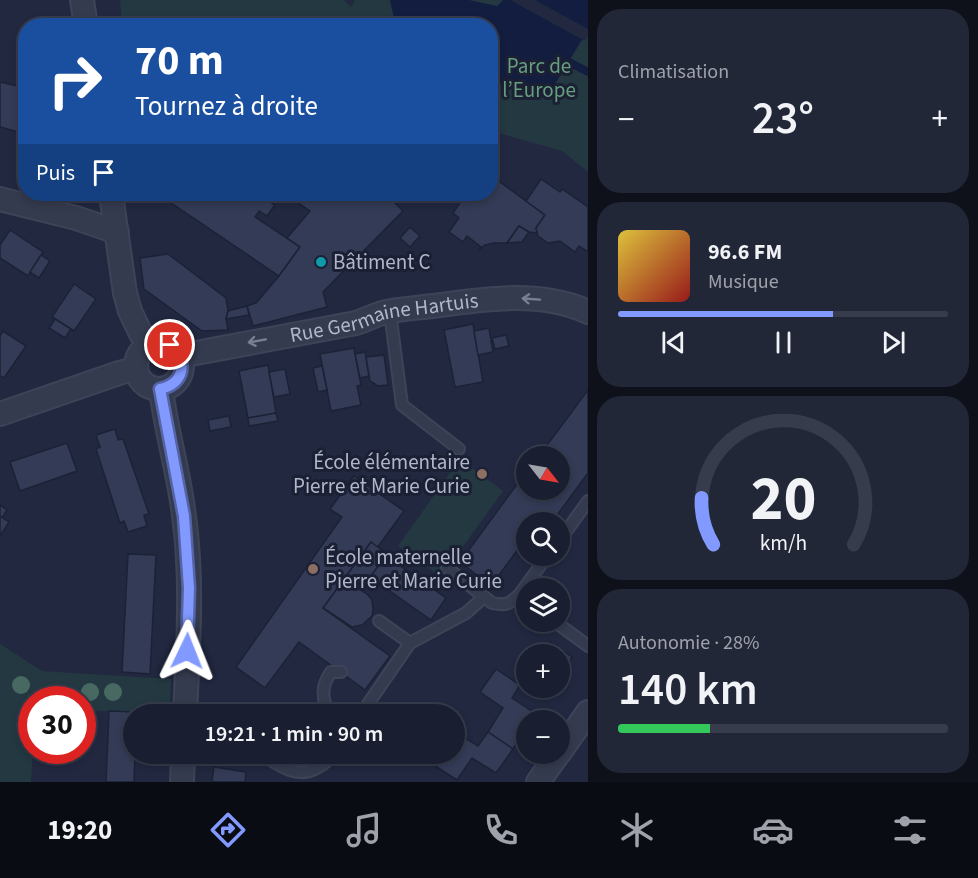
<!DOCTYPE html>
<html lang="fr">
<meta charset="utf-8">
<style>
:root{--surface:#191e30;--page:#222738;--text:#f1f3f6;--muted:#9fa2ab;--line:#373c4c;--accent:#829aff}
body{margin:0;font-family:"Source Sans 3",sans-serif;background:var(--page);color:var(--text);height:100vh;display:flex;flex-direction:column;font-size:22px;white-space:nowrap}
*{box-sizing:border-box;margin:0}
p{font-size:20px;color:var(--muted)}
.icon{flex:none;width:33px;height:33px;fill:none;stroke:currentColor;stroke-width:2;stroke-linecap:round;stroke-linejoin:round}
.map{position:relative;flex:1;overflow:hidden}
.side{display:flex;flex-direction:column;gap:9px;padding:9px;background:#0e101a;width:390px}
.side>*{flex:none}
.guide{position:absolute;left:18px;top:18px;width:480px;height:183px;border-radius:24px;box-shadow:0 3px 9px #0003,0 0 0 2px var(--line);background:#1a4fa0;color:#fff;overflow:hidden}
.needle{width:39px;rotate:121deg}
.controls{position:absolute;left:516px;top:446px;display:grid;gap:12px}
.controls a{display:grid;place-items:center;width:54px;height:54px;border-radius:50%;background:var(--surface);box-shadow:0 3px 9px #0003,0 0 0 2px var(--line);font-size:30px}
.speed{position:absolute;left:18px;top:686px;display:flex;gap:12px;font-size:30px;font-weight:700;text-align:center}
.speed>*{display:grid;place-content:center;width:78px;height:78px;border-radius:50%;background:var(--surface);box-shadow:0 3px 9px #0003,0 0 0 2px var(--line);line-height:1}
.speed .limit{border:9px solid #d22;background:#fff;color:#111}
.pin{position:absolute;display:grid;place-items:center;width:51px;height:51px;color:#fff;margin:-26px;border:3px solid #fff;border-radius:50%;box-shadow:0 2px 6px #0007}
.me{position:absolute;width:66px;margin:-33px;rotate:2deg;stroke-linejoin:round;filter:drop-shadow(0 0 4px #0008)}
.turn{display:flex;align-items:center;gap:21px;height:126px;padding:0 18px;font-size:27px}
.turn .icon{width:78px;height:78px;stroke-width:2.5}
.turn b{display:block;font-size:42px;line-height:51px}
.then{display:flex;align-items:center;height:57px;padding:0 18px;background:#0003;gap:12px;font-size:22px}
.big{font-size:45px;font-weight:600;line-height:1.1}
.side .card{flex:1;display:flex;flex-direction:column;justify-content:center;gap:9px;min-width:0;padding:0 21px;border-radius:24px;background:var(--page)}
.side .dial{align-items:center;gap:0}
.dial svg{height:156px;overflow:visible;fill:none;stroke:var(--line);stroke-width:7;stroke-linecap:round;text-anchor:middle}
.dial text{fill:var(--text);stroke:none}
.song{display:flex;align-items:center;gap:18px}
.cover{width:72px;height:72px;border-radius:9px;background:linear-gradient(135deg,hsl(50 70% 55%),hsl(0 70% 35%))}
.played{height:6px;border-radius:3px;background:linear-gradient(90deg,var(--accent) 65%,var(--line) 65%)}
.keys{display:flex;justify-content:space-around;direction:ltr}
.heat{display:flex;justify-content:space-between;align-items:center;font-size:33px;direction:ltr}
.charge{height:9px;border-radius:4px;background:linear-gradient(90deg,#34c759 28%,var(--line) 0)}
.trip{position:absolute;left:123px;top:704px;width:342px;height:60px;border-radius:30px;background:var(--surface);box-shadow:0 3px 9px #0003,0 0 0 2px var(--line);font-weight:600;line-height:60px;text-align:center}
.tabs{display:flex;height:96px;justify-content:space-around;align-items:center;background:#0a0c13;color:var(--muted)}
.tabs .icon{width:42px;height:42px}
.tabs .selected{color:var(--accent)}
.tabs b{font-size:27px;color:var(--text)}
main{display:flex;flex:1;min-height:0}
.map>svg:first-child{display:block}
.green{fill:#233841}
.water{fill:#131d3f}
.pier{fill:#212840}
.lines{fill:none;stroke-linecap:round;stroke-linejoin:round}
.stream{stroke:#131d3f;stroke-width:8}
.building{fill:#333b56;stroke:#1c2236;stroke-width:1.5}
.service-casing{stroke:#3e4458;stroke-width:14}
.minor-casing{stroke:#3e4458;stroke-width:26}
.service{stroke:#353b4f;stroke-width:10}
.minor{stroke:#353b4f;stroke-width:22}
.tree{fill:#476962}
.oneway{stroke:#797f93}
.route-casing{stroke:#5464a6;stroke-width:15}
.route{stroke:#829aff;stroke-width:10}
.culture-dot{fill:#0f9aa8;stroke:#1b2034;stroke-width:2}
.education-dot{fill:#8d6e63;stroke:#1b2034;stroke-width:2}
.labels{text-anchor:middle;stroke-width:6;stroke-linejoin:round;paint-order:stroke}
.park-label{font-size:21px;fill:#669e7e;stroke:#1b2034}
.poi-label{font-size:21px;fill:#b1b6cb;stroke:#1b2034;text-anchor:start}
.street-label{font-size:21px;fill:#b1b6cb;stroke:#1b2034}
</style>
<main>
<div class="map">
<svg width="588" height="782" viewBox="0 0 588 782">
<rect width="100%" height="100%" fill="#212840"/>
<g class="green">
<polygon points="120,0 344,0 351,7 355,0 588,0 588,172 562,151 491,131 490,26 122,25"/>
<polygon points="460,459 503,491 441,577 398,546"/>
<polygon points="0,644 42,671 171,679 170,714 83,710 82,699 32,699 33,750 31,782 0,782"/>
</g>
<polygon class="water" points="390,0 469,0 497,6 503,0 588,0 588,30 550,92 491,82 490,26 400,25 394,18"/>
<polygon class="pier" points="510,0 535,0 588,29 588,36 585,41"/>
<g class="lines">
<polyline class="stream" points="569,62 588,72"/>
</g>
<g class="building">
<polygon points="0,82 26,88 26,134 0,127"/>
<polygon points="490,170 498,175 496,179 545,215 536,228 537,233 529,232 519,226 507,243 494,243 485,245 479,250 481,247 467,236 463,242 449,232 459,218 453,213 466,194 490,194"/>
<polygon points="541,179 560,192 562,189 588,207 588,252 579,246 575,252 560,241 548,243 538,236 536,228 545,215 526,201"/>
<polygon points="158,194 271,194 267,200 275,205 267,216 259,211 255,217 300,247 279,276"/>
<polygon points="285,194 386,194 403,211 323,292 327,307 253,326 247,306 256,303 279,276 300,247 287,238 310,211"/>
<polygon points="519,226 529,232 522,242 507,243"/>
<polygon points="410,227 420,236 410,247 400,238"/>
<polygon points="10,230 43,252 28,276 0,258 0,245"/>
<polygon points="168,254 226,298 228,311 226,319 228,330 202,331 144,289 140,258"/>
<polygon points="41,255 50,261 39,278 30,272"/>
<polygon points="74,284 96,299 74,331 52,317"/>
<polygon points="247,306 249,315 226,319 228,311"/>
<polygon points="55,319 71,329 65,338 49,328"/>
<polygon points="473,324 483,382 455,387 444,330"/>
<polygon points="489,328 493,352 478,355 474,331"/>
<polygon points="3,331 26,346 4,378 0,376 0,336"/>
<polygon points="506,335 509,346 495,349 492,338"/>
<polygon points="354,348 361,385 357,386 361,405 331,411 320,354"/>
<polygon points="365,352 369,376 360,378 355,354"/>
<polygon points="384,355 388,385 378,386 370,381 366,357"/>
<polygon points="268,365 276,413 248,418 239,371"/>
<polygon points="322,366 327,390 318,392 313,368"/>
<polygon points="285,369 290,394 274,397 269,372"/>
<polygon points="588,390 588,473 552,522 526,522 526,555 533,555 531,558 518,549 491,586 460,562 526,472 526,489 560,489 560,456 539,456"/>
<polygon points="276,413 278,421 249,426 248,418"/>
<polygon points="229,416 231,427 210,431 208,420"/>
<polygon points="115,429 118,440 123,439 149,514 144,515 147,526 128,532 124,521 120,523 96,449 100,447 96,435"/>
<polygon points="67,443 77,471 20,491 10,462"/>
<polygon points="354,476 404,511 377,548 371,542 323,608 390,656 365,690 299,642 265,688 236,667 342,517 330,509"/>
<polygon points="0,505 7,510 2,518 0,516"/>
<polygon points="0,516 9,522 0,536"/>
<polygon points="371,542 387,554 361,590 368,595 372,600 373,610 372,616 362,625 352,627 323,608"/>
<polygon points="128,554 156,555 150,674 122,672"/>
<polygon points="386,556 446,598 431,620 370,577"/>
<polygon points="550,642 572,657 560,676 560,654 542,654"/>
<polygon points="496,669 520,685 512,698 536,714 532,720 526,720 526,728 513,749 488,732 503,708 480,692"/>
<polygon points="109,711 137,712 137,714 134,714 134,753 135,753 134,782 106,782"/>
<polygon points="454,731 478,746 488,732 513,749 496,773 472,758 457,780 432,764 440,753 454,753"/>
<polygon points="214,767 246,772 245,782 212,782"/>
</g>
<g class="lines">
<defs>
<g id="service">
<polyline points="390,312 402,405 459,449"/>
<polyline points="560,540 588,501"/>
<path d="M447,568L492,603C506,606 509,604 519,595"/>
<polyline points="526,601 519,595 548,555"/>
<polyline points="379,621 410,643"/>
<polyline points="554,621 588,646"/>
<polyline points="185,709 203,714"/>
<path d="M330,714C321,699 321,686 331,672H341"/>
<polyline points="361,714 410,643 466,613 484,597"/>
<path d="M261,753C290,775 309,782 335,753"/>
</g>
<g id="minor">
<polyline points="82,0 86,26"/>
<polyline points="111,194 125,293 130,311 140,332 148,345"/>
<polyline points="0,199 76,218 117,232"/>
<circle cx="159" cy="366" r="23"/>
<path id="s1" d="M180,356L356,323C365,320 373,316 382,313C398,309 416,308 433,306C482,299 541,290 588,312"/>
<path d="M161,389C166,431 179,473 184,516C193,581 188,648 185,714"/>
<polyline points="0,414 119,373 135,369"/>
<polyline points="560,752 588,712"/>
<polyline points="182,782 183,753"/>
<polyline points="538,782 559,753"/>
</g>
</defs>
<use href="#service" class="service-casing"/>
<use href="#minor" class="minor-casing"/>
<use href="#service" class="service"/>
<use href="#minor" class="minor"/>
</g>
<g class="tree">
<circle cx="21" cy="685" r="9"/>
<circle cx="90" cy="692" r="9"/>
<circle cx="113" cy="692" r="9"/>
</g>
<defs><path id="oneway-shaft" d="M-6 0H5M1.5-3L5.5 0L1.5 3" fill="none" stroke-width="1.6" stroke-linecap="round" stroke-linejoin="round" transform="scale(1.5)"/></defs>
<g class="oneway">
<use href="#oneway-shaft" transform="translate(531 299) rotate(-176)"/>
<use href="#oneway-shaft" transform="translate(257 341) rotate(170)"/>
</g>
<g class="lines">
<defs>
<path id="route" d="M170,345C188,360 185,384 160,389L184,516L189,588L187,651"/>
</defs>
<use href="#route" class="route-casing"/>
<use href="#route" class="route"/>
</g>
<circle class="culture-dot" cx="321" cy="262" r="6"/>
<g class="education-dot">
<circle cx="482" cy="474" r="6"/>
<circle cx="313" cy="569" r="6"/>
</g>
<g class="labels">
<g class="park-label">
<text x="539" y="73">Parc de<tspan x="539" dy="24">l’Europe</tspan></text>
</g>
<g class="poi-label">
<text x="333" y="269">Bâtiment C</text>
<text x="470" y="469" text-anchor="end">École élémentaire<tspan x="470" dy="24">Pierre et Marie Curie</tspan></text>
<text x="325" y="564">École maternelle<tspan x="325" dy="24">Pierre et Marie Curie</tspan></text>
</g>
<g class="street-label">
<text dy="7" stroke="none"><textPath href="#s1" startOffset="208">Rue Germaine Hartuis</textPath></text>
</g>
</g>
</svg>
<div class="controls">
<a><svg class="needle" viewBox="-14 -14 28 28"><path d="M0-13l5 13h-10z" fill="#e53935"/><path d="M0 13l5-13h-10z" fill="#9fa2ab"/></svg></a>
<a><svg class="icon" aria-label="search" viewBox="0 0 24 24"><circle cx="10" cy="10" r="6"/><path d="M15 15l6 6"/></svg></a>
<a><svg class="icon" aria-label="layers" viewBox="0 0 24 24"><path d="M12 4l9 5-9 5-9-5zM3 14l9 5 9-5"/></svg></a>
<a>+</a>
<a>−</a>
</div>
<div class="speed"><div class="limit">30</div></div>
<div class="pin" style="left:170px;top:345px;background:#d93025"><svg class="icon" aria-label="arrive" viewBox="0 0 24 24"><path d="M6 21V4h12l-3 4 3 4H6"/></svg></div>
<svg class="me" style="left:187px;top:651px" viewBox="-20 -20 40 40"><path d="M0-17L14 15 0 8-14 15z" fill="#829aff" stroke="#fff" stroke-width="4"/></svg>
<div class="trip">19:21 · 1 min · 90 m</div>
<div class="guide">
<div class="turn"><svg class="icon" aria-label="right" viewBox="0 0 24 24"><path d="M7 20v-9h11M14 6l5 5-5 5"/></svg><div><b>70 m</b>Tournez à droite</div></div>
<div class="then">Puis<svg class="icon" aria-label="arrive" viewBox="0 0 24 24"><path d="M6 21V4h12l-3 4 3 4H6"/></svg></div>
</div>
</div>
<section class="side">
<div class="card"><p>Climatisation</p>
<div class="heat"><a>−</a><b class="big">23°</b><a>+</a></div>
</div>
<div class="card">
<div class="song"><i class="cover"></i><div><b>96.6 FM</b><p>Musique</p></div></div>
<div class="played"></div>
<div class="keys"><svg class="icon" aria-label="previous" viewBox="0 0 24 24"><path d="M18 5L8 12l10 7zM5 5v14"/></svg><svg class="icon" aria-label="pause" viewBox="0 0 24 24"><path d="M8 5v14M16 5v14"/></svg><svg class="icon" aria-label="next" viewBox="0 0 24 24"><path d="M6 5l10 7-10 7zM19 5v14"/></svg></div>
</div>
<div class="card dial"><svg viewBox="0 0 100 80">
<path d="M14 69A42 42 0 1 1 86 69"/>
<path d="M14 69A42 42 0 0 1 8 45" stroke="#829aff"/>
<text x="50" y="56" font-size="32" font-weight="700">20</text>
<text x="50" y="72" font-size="11">km/h</text>
</svg></div>
<div class="card"><p>Autonomie · 28%</p><b class="big">140 km</b><div class="charge"></div></div>
</section>
</main>
<nav class="tabs">
<b>19:20</b>
<svg class="icon selected" aria-label="directions" viewBox="0 0 24 24"><path d="M12 3l9 9-9 9-9-9zM9 14v-3h6M13 9l2 2-2 2"/></svg>
<svg class="icon" aria-label="music" viewBox="0 0 24 24"><path d="M9 18V5l10-2v13"/><circle cx="6" cy="18" r="3"/><circle cx="16" cy="16" r="3"/></svg>
<svg class="icon" aria-label="phone" viewBox="0 0 24 24"><path d="M5 4h4l2 5-3 2q2 4 5 5l2-3 5 2v4C11 20 4 13 5 4z"/></svg>
<svg class="icon" aria-label="climate" viewBox="0 0 24 24"><path d="M12 3v18M4 7l16 10M4 17L20 7"/></svg>
<svg class="icon" aria-label="car" viewBox="0 0 24 24"><path d="M5 17H2v-5l4-1 3-4h7l3 4 3 1v5h-3M9 17h6M6 11h13"/><circle cx="7" cy="17" r="2"/><circle cx="17" cy="17" r="2"/></svg>
<svg class="icon" aria-label="filters" viewBox="0 0 24 24"><path d="M4 7h16M4 17h16"/><circle cx="9" cy="7" r="2"/><circle cx="15" cy="17" r="2"/></svg>
</nav>
